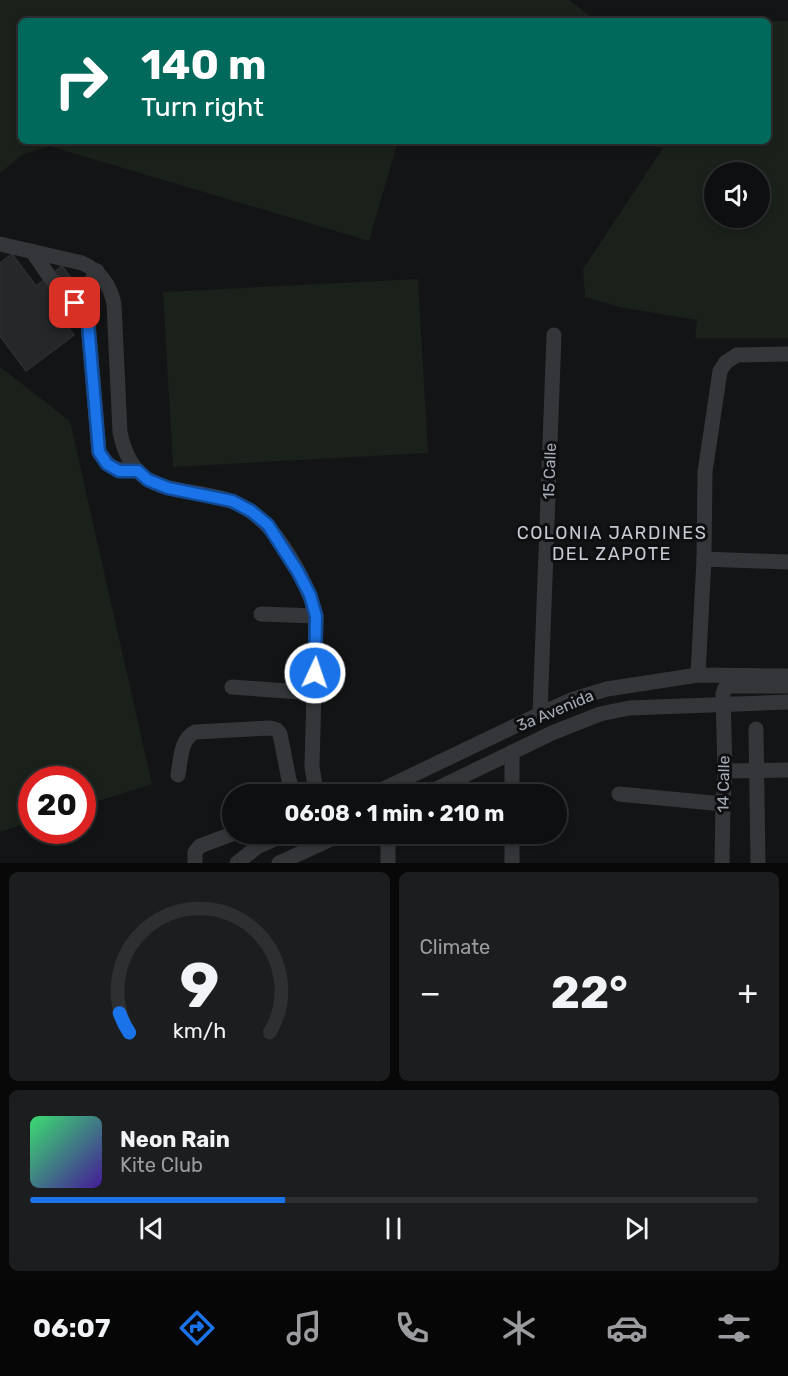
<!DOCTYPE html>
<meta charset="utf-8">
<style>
:root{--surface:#0e0f10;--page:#1c1d1e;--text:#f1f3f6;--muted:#9b9c9f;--line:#2e2f30;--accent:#1a73e8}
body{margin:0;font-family:Rubik,sans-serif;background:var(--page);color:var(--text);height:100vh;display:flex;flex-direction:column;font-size:22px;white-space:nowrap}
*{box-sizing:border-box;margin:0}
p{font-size:20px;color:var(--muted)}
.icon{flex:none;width:33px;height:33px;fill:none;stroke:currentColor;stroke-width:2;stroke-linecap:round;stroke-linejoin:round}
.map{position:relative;height:863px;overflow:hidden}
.sheet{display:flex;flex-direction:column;gap:9px;padding:9px;background:#080809;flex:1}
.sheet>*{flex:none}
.hud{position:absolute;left:18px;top:18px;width:753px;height:126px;border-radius:9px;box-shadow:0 3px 9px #0003,0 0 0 2px var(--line);background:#00695c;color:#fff;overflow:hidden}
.controls{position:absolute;left:704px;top:162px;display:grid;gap:12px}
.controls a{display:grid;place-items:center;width:66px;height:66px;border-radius:50%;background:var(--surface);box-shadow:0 3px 9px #0003,0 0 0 2px var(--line);font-size:30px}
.speed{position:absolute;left:18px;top:766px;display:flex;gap:12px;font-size:30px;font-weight:700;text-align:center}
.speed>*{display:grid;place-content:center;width:78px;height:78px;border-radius:50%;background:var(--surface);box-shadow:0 3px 9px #0003,0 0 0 2px var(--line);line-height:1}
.speed .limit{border:9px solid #d22;background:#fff;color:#111}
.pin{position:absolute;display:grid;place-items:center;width:51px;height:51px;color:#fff;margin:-26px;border-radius:12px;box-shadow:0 3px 9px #0006}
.me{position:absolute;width:66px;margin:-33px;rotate:3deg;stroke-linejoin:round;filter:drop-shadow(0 0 4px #0008)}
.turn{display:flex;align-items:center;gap:21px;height:126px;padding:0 24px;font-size:27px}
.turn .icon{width:78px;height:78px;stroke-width:2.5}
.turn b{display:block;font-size:42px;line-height:51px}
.big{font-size:45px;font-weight:700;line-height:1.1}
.sheet .widget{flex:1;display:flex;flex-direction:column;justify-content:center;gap:9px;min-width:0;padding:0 21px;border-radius:9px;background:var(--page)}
.sheet .dial{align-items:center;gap:0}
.dial svg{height:156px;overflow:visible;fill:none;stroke:var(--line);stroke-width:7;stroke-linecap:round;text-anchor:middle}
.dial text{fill:var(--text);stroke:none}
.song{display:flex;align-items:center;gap:18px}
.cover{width:72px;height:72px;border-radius:9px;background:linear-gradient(135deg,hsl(140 70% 55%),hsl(260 70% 35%))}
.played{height:6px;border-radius:3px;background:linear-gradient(90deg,var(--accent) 35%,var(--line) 35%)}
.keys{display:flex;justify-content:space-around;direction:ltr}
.heat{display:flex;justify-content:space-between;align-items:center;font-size:33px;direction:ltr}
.sheet .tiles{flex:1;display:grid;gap:9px;grid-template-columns:1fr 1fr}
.widget:last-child{grid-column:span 2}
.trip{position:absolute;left:222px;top:784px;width:345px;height:60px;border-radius:30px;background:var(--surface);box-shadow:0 3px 9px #0003,0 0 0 2px var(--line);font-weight:700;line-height:60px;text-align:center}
.menu{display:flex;height:96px;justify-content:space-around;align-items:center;background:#060606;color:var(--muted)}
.menu .icon{width:42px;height:42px}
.menu .current{color:var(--accent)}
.menu b{font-size:27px;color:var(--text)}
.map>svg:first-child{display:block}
.green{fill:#1a201a;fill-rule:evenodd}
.building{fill:#262729;stroke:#2d2e31;stroke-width:1.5}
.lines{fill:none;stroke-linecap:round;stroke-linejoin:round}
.minor-tunnel{stroke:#303235;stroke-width:15;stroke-dasharray:15 8;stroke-linecap:butt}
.minor{stroke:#34363a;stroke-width:15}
.route-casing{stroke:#114b97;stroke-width:15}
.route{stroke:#1a73e8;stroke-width:10}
.labels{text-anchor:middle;stroke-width:6;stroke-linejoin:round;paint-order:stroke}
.street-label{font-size:16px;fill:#a5abb6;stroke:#0e0f10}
.neighbourhood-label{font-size:18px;letter-spacing:1.5px;fill:#c6cad2;stroke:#0e0f10}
</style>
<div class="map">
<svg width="788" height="863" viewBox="0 0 788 863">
<rect width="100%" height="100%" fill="#131415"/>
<g class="green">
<polygon points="0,0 569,0 596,21 21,21 21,141 398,141 369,241 49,146 22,155 0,173"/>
<path d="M768,21H788V338H695L697,320L619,307L585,297L583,269L663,148L633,141H768ZM759,172V218H714V172Z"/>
<polygon points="418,279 428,453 173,467 163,292"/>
<polygon points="0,367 70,421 152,784 83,806 82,780 32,780 31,822 0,832"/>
</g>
<polygon class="building" points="12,254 36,286 62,266 76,284 51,304 74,335 26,371 0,336 0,263"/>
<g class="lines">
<polyline class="minor-tunnel" points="49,276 64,294"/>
<g class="minor">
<path d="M0,244L82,263C100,271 110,284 114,304L120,432C135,508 194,480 244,507C276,524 308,582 316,616L312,767L315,785L318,795"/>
<polyline points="32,251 49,276"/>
<path d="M97,271C88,284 86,296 87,311L99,452C111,471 116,470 138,471"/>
<polyline points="64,294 87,311"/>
<polyline points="704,559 788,562"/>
<polyline points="261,614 316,616"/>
<polyline points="698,675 704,559 705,472 720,371 726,362 737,355 788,354"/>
<polyline points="232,687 314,693"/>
<polyline points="540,714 554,335"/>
<polyline points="756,729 758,863"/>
<polyline points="725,771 788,770"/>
<path d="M178,775C181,760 180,739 195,732L270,728L277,730L280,734L289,780L295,795"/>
<polyline points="619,794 723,804"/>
<polyline points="371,795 540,714 571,700 607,689 698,675 788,676"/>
<polyline points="424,795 552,733 600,714 629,708 788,702"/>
<polyline points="512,795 512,752"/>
<polyline points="386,834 388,841 388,863"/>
<polyline points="195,863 195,852 200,846 232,834"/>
<polyline points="237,863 257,847 286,834"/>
<polyline points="279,863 342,834"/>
<polyline points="512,863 512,834"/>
<polyline points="722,863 723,804 725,771 723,694 725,688 731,686 788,686"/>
</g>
</g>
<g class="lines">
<defs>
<polyline id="route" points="75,303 87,312 99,452 107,464 119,471 138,471 148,480 168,488 232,501 251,511 268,525 298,572 310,595 316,616 315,673"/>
</defs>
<use href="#route" class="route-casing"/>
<use href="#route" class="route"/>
</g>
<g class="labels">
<g class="street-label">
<text transform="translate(549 471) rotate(-88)" y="6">15 Calle</text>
<text transform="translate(555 710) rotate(-23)" y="6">3a Avenida</text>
<text transform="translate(723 784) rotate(-89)" y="6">14 Calle</text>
</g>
<g class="neighbourhood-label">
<text x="612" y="539">COLONIA JARDINES<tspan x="612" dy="21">DEL ZAPOTE</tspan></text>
</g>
</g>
</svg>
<div class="controls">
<a><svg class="icon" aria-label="sound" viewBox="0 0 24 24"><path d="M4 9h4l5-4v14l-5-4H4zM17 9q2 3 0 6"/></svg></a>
</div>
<div class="speed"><div class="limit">20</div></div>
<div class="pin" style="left:75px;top:303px;background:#d93025"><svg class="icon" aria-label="arrive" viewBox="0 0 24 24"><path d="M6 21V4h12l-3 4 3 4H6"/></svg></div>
<svg class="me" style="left:315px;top:673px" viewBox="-20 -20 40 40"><circle r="17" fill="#1a73e8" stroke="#fff" stroke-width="3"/><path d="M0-11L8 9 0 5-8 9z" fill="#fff"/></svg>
<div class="trip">06:08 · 1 min · 210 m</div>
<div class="hud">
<div class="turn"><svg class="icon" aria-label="right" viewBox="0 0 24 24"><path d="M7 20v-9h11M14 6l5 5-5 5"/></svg><div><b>140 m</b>Turn right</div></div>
</div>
</div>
<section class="sheet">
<div class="tiles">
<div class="widget dial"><svg viewBox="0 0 100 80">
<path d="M14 69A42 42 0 1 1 86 69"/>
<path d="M14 69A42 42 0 0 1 9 59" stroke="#1a73e8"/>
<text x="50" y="56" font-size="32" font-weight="700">9</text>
<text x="50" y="72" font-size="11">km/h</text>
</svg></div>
<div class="widget"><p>Climate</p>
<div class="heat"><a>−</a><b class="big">22°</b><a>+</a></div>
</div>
<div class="widget">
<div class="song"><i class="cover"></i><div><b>Neon Rain</b><p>Kite Club</p></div></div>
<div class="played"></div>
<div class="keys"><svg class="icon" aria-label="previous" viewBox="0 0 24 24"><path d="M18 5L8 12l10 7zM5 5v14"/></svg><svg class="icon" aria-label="pause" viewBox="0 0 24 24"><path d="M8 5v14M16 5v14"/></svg><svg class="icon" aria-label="next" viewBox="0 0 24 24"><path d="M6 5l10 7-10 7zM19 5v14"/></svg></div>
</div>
</div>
</section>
<nav class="menu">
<b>06:07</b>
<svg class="icon current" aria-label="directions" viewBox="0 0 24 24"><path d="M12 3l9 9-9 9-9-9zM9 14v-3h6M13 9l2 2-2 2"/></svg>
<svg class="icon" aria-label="music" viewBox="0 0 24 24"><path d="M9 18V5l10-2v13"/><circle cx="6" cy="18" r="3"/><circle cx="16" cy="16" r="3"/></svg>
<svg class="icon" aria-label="phone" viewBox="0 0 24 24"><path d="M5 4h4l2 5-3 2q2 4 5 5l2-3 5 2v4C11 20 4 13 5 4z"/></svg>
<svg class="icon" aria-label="climate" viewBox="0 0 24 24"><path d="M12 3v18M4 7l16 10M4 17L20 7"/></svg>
<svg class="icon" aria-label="car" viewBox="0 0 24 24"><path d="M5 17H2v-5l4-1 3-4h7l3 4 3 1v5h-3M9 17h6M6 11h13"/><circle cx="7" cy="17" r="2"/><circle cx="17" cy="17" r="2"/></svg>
<svg class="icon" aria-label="filters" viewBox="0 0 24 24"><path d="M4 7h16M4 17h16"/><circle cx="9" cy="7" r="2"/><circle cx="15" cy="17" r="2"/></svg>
</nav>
